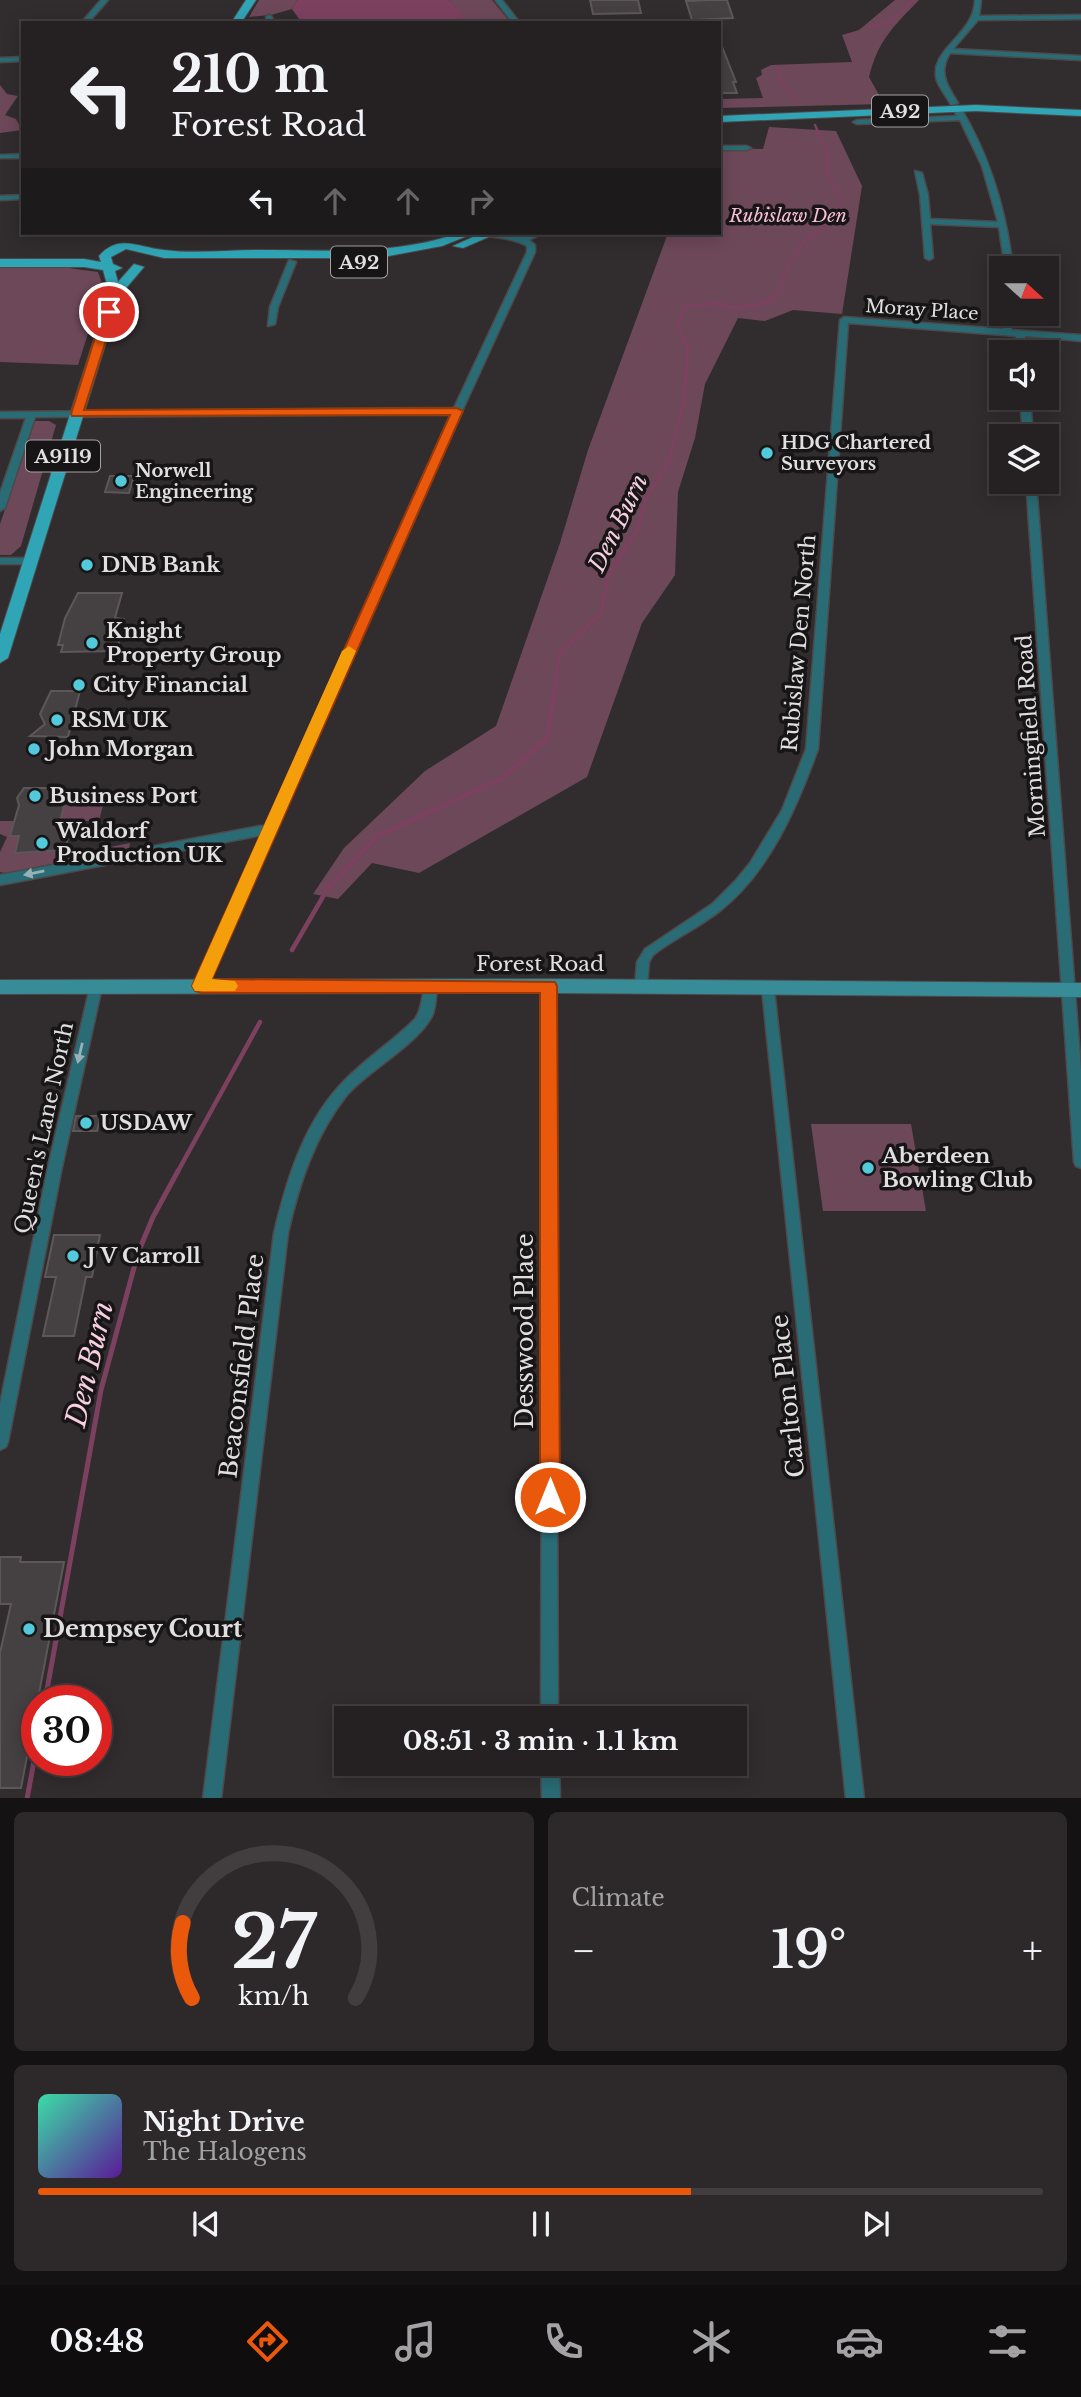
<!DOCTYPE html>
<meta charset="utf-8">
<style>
:root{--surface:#252122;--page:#2d292a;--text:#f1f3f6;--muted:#a3a3a5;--line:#423e40;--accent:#ea580c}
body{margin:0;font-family:"Libre Baskerville",serif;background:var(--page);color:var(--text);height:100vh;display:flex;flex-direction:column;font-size:26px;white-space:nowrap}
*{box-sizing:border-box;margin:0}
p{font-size:23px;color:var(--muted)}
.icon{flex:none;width:38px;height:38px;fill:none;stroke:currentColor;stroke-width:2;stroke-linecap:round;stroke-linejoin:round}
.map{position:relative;height:1798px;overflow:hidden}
.details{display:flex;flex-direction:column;gap:14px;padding:14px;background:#141213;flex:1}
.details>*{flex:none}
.banner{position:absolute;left:21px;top:21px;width:700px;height:214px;border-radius:0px;box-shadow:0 4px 18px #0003,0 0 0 2px var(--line);background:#252122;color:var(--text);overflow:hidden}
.needle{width:46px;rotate:111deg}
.tools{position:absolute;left:989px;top:256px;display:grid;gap:14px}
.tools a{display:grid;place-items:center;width:70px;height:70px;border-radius:0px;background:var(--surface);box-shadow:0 4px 18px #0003,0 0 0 2px var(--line);font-size:35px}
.speed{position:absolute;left:21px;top:1685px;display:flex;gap:14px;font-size:35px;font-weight:700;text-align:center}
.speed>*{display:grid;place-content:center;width:91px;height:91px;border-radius:50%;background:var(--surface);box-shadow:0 4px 18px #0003,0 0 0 2px var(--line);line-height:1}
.speed .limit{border:10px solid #d22;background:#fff;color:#111}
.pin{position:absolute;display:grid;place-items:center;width:60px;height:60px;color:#fff;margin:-30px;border:4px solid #fff;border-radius:50%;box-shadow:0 2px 7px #0007}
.me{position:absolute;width:77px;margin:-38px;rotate:0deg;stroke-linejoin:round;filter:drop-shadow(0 0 5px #0008)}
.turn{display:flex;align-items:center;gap:24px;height:147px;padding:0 35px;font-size:32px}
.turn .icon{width:91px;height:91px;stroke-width:2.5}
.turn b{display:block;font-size:49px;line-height:60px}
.lanes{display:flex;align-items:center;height:66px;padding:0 35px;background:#0003;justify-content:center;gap:35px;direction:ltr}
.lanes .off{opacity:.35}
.big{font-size:52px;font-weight:700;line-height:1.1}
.details .widget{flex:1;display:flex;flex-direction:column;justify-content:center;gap:10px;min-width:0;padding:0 24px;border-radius:10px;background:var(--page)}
.details .dial{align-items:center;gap:0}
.dial svg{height:182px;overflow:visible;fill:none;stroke:var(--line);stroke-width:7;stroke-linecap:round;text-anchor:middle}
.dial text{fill:var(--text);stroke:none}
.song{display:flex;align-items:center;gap:21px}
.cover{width:84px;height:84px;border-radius:10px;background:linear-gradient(135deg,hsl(160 70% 55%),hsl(270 70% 35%))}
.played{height:7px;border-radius:4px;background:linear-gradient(90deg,var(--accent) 65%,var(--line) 65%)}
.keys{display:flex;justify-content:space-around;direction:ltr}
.heat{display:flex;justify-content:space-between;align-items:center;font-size:38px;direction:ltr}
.details .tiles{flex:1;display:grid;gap:14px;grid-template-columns:1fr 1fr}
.widget:last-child{grid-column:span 2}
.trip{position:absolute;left:334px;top:1706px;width:413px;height:70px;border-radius:0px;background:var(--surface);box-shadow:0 4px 18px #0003,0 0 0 2px var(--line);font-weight:700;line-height:70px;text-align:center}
.menu{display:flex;height:112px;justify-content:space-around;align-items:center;background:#0f0d0e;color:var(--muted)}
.menu .icon{width:49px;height:49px}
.menu .on{color:var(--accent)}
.menu b{font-size:32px;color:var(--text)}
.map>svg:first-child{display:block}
.green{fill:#6d4859}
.water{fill:#7d4160}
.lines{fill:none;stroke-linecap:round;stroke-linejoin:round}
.stream-far3{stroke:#7d4160;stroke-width:2.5}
.stream-far2{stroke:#7d4160;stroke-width:3.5}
.stream-far1{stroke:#7d4160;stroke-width:4.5}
.stream{stroke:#7d4160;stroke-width:5}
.building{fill:#454042;stroke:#5d575a;stroke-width:2}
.street-casing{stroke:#4d494a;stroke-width:3}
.secondary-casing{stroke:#4d494a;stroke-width:2}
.primary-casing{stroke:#4d494a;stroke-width:2}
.street{fill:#2a6c76;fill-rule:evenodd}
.secondary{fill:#378c98;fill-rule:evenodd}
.primary{fill:#2fa5b6;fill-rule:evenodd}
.oneway{fill:#98b1b6}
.route{fill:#ea580c;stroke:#983908;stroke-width:2}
.slow{fill:#f59e0b}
.poi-dot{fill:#53cadc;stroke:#181516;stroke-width:2.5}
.labels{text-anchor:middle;stroke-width:7;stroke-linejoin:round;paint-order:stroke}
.far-park-label{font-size:18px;font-style:italic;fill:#f8bfd9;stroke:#181516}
.far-street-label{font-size:18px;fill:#e2dfe0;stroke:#181516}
.far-poi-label{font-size:18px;font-weight:bold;fill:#e2dfe0;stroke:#181516;text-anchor:start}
.shield{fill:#181516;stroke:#a5a2a3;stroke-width:2}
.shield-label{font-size:19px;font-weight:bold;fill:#e2dfe0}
.poi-label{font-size:21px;font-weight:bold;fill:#e2dfe0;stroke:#181516;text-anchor:start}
.street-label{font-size:21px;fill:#e2dfe0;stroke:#181516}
.water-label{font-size:23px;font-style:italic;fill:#f6cfe0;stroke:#181516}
.near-street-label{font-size:24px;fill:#e2dfe0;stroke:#181516}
.near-poi-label{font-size:24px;font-weight:bold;fill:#e2dfe0;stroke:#181516;text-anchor:start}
.near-water-label{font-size:28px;font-style:italic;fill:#f6cfe0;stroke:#181516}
</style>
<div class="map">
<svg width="1081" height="1799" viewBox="0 0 1081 1799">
<rect width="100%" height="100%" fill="#312c2e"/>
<g class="green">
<polygon points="259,0 297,0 292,9 271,15 249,17"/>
<polygon points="449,0 492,0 511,23 458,23 463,16"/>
<path d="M895,0H919C894,26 878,40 869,77L884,104L719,108V99L763,98L756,78L762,75L761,70L771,65L852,62L842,35L859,30Z"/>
<polygon points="0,85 7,94 18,96 5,115 16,119 22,130 0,133"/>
<polygon points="769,127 836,131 862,186 842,314 793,310 765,321 738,318 705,384 695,438 678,492 675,575 642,623 587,777 419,873 372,863 338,899 313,894 344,848 425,771 496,726 560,543 588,450 668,233 719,233 719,148 763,149"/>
<polygon points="0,268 69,268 98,272 103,286 78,365 0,362"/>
<polygon points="35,421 49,421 56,425 21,546 11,555 0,555 0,524"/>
<polygon points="54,805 103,805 99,821 59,821"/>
<polygon points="0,821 14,821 10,836 19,836 15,853 65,850 65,856 130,843 129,849 5,873 0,872 0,852 7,837 0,834"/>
<polygon points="811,1124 911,1124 926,1211 823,1211"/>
</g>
<polygon class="water" points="297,0 449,0 464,16 458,23 302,23 292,9"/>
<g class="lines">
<g class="stream-far3">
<polyline points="869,27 891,21 914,0"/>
<polyline points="777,68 782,83 797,102"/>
<polyline points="768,300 780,291 783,277 803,242 823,229 842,201 826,171 829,155 815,125"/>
</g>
<polyline class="stream-far2" points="555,683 560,653 601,613 608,576 638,528 645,501 669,461 684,400 688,348 677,325 685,307 717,303 733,308 764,304 771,299"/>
<g class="stream-far1">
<polyline points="292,950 328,888 377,836 503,778 547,738 556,682"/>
<polyline points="177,1173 260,1022"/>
</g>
<g class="stream">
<polyline points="45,1701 101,1390 138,1253 153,1217 178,1171"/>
<polyline points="27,1799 37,1745"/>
</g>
</g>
<g class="building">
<polygon points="590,0 638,0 641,13 593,14"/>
<polygon points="711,0 727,0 733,18 692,20 686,1"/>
<polygon points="719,39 736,82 733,82 737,93 719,93"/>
<polygon points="110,476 134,476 129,493 105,492"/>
<polygon points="78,593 122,593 115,618 124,619 117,651 61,652 63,645 58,645 65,618"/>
<polygon points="51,691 80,691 68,737 30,736 45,724 40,714"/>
<polygon points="24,788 53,788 50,798 66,798 60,821 72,821 65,850 15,853 19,836 10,836 19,805 17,798"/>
<polygon points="76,1116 101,1116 97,1131 73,1131"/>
<polygon points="54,1235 100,1235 92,1277 86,1277 74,1336 43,1336 56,1277 45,1277"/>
<polygon points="0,1557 21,1557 20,1562 64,1562 21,1788 0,1788 0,1653 11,1604 0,1604"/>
</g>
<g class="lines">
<defs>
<g id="street">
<polygon points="101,0 108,0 88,23 81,23"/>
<polygon points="495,0 502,0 520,23 513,23"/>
<path d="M975,0H981L979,16L1081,15V19L978,20L953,49L1081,56V60L950,53C938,72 947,86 958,103L951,105C947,97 940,89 937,81C927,50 975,35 975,0Z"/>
<polygon points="269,15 271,16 275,23 268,23 266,17"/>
<polygon points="23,57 23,61 0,62 0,58"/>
<path d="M954,107H960C990,156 1006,210 1013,268H1005L999,227L930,224L933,258L929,260L925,258L920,195L915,171L922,173L928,195L930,219L998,222L982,166L960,120L857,124L853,122L857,120L957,116L953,109Z"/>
<polygon points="719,146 747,146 751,148 747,150 719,150"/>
<polygon points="23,154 23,158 0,158 0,155 3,155"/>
<polygon points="23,195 23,199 0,200 0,196"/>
<path d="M486,233H504L522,237L533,233H543L529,240L535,245V252L430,481L206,990H196L195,986L262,835L0,885V875L260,826H266L451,414L35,417L5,508L0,511V493L26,418H0V412L454,408L527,252V246C514,239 501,238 486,236Z"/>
<polygon points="289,260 296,262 278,307 275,324 268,326 270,307"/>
<path d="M1004,313H1012L1011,330L1081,335V341L1025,336L1026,352H1018L1016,336L848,323L818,749C797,807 770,871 721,910C700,927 675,938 653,955L649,962L647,987L646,991H636L635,987L637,962L645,949L712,904L736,880L750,863L782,810L806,749L840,320L844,317L1003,329Z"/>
<polygon points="1020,397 1030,397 1033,436 1023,436"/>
<polygon points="1026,481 1036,481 1081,1071 1081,1168 1076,1166 1074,1162"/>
<polygon points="0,558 31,558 36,561 31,564 0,564"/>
<polygon points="549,981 554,982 555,986 558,1718 541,1718 543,986 544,982"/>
<polygon points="96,982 101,983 102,987 62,1167 8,1442 6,1447 0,1450 0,1404 48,1167 90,987 91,983"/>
<path d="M431,982L436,983L437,987C436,996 436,1005 433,1014C421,1042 369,1070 347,1095C315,1135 299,1184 288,1233L221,1799H203L274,1233C287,1178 305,1119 346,1079C368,1057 394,1040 415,1019C423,1008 421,995 426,983Z"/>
<polygon points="768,984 773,985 774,989 864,1799 846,1799 762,989 763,985"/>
<polygon points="541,1764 559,1764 560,1799 542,1799"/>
</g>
<polygon id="secondary" points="549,979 1081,983 1081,997 549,993 0,994 0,980"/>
<g id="primary">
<polygon points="246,0 256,0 241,23 231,23"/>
<polygon points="976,105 1081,110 1081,116 976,111 719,122 719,116"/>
<path d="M459,233H475L442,246L378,258H164L126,249L111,257L113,264L122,268L115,271L118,282L134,264L144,267L121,294L8,658L0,663V634L109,292L103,270L84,267H0V259H84L101,262L99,256C119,233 139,248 164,250C194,254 226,250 256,250C324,250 393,256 459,233Z"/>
<polygon points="482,233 498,233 463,248 453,246"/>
</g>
</defs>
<use href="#street" class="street-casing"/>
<use href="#secondary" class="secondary-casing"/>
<use href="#primary" class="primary-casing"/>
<use href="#street" class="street"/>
<use href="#secondary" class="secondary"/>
<use href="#primary" class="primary"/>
</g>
<defs><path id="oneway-solid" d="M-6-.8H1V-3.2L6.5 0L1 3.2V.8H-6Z" transform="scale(1.75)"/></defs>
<g class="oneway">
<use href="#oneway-solid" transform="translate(34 873) rotate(169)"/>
<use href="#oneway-solid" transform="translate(80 1053) rotate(103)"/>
</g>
<polygon class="route" points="109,308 115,312 84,410 457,408 463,411 212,979 555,982 557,986 560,1497 557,1504 550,1507 543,1504 540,1497 540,993 201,993 195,991 192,986 450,415 72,416 71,414 103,312"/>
<polygon class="slow" points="349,646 356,651 212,979 235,981 238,986 235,991 195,991 192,986 342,651"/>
<g class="poi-dot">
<circle cx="767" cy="453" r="7"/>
<circle cx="121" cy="481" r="7"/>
<circle cx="87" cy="565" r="7"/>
<circle cx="92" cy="643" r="7"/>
<circle cx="79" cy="685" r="7"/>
<circle cx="57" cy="720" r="7"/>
<circle cx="34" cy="749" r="7"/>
<circle cx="35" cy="796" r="7"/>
<circle cx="42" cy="843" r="7"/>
<circle cx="86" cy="1123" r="7"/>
<circle cx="868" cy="1168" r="7"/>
<circle cx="73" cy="1256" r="7"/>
<circle cx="29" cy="1629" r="7"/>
</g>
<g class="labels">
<g class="far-park-label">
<text x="788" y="222">Rubislaw Den</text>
</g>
<g class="far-street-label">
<text transform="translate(922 310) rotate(4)" y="6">Moray Place</text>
</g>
<g class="far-poi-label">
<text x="781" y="449">HDG Chartered<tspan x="781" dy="21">Surveyors</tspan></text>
<text x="135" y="477">Norwell<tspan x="135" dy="21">Engineering</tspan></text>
</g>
<g class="shield">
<rect x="872" y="95.5" width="56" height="31" rx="5"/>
<rect x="331" y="246.5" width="56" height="31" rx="5"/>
<rect x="26" y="440.5" width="74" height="31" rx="5"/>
</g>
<g class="shield-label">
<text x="900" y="118">A92</text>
<text x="359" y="269">A92</text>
<text x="63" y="463">A9119</text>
</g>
<g class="poi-label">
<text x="101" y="572">DNB Bank</text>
<text x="106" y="638">Knight<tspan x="106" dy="24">Property Group</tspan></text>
<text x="93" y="692">City Financial</text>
<text x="71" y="727">RSM UK</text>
<text x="48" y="756">John Morgan</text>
<text x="49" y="803">Business Port</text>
<text x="56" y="838">Waldorf<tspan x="56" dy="24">Production UK</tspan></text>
<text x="100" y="1130">USDAW</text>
<text x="882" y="1163">Aberdeen<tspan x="882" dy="24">Bowling Club</tspan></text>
<text x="87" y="1263">J V Carroll</text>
</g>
<g class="street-label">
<text transform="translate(799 643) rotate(-85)" y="7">Rubislaw Den North</text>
<text transform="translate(1031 736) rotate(-94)" y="7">Morningfield Road</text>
<text x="540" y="971">Forest Road</text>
<text transform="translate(44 1128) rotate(-78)" y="7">Queen's Lane North</text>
</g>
<g class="water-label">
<text transform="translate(618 523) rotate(-64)" y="8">Den Burn</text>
</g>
<g class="near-street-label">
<text transform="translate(525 1331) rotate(-90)" y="8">Desswood Place</text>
<text transform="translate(242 1366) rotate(-83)" y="8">Beaconsfield Place</text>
<text transform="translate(788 1396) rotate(-96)" y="8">Carlton Place</text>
</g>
<g class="near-poi-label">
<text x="43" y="1637">Dempsey Court</text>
</g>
<g class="near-water-label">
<text transform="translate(89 1364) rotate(-77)" y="10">Den Burn</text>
</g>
</g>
</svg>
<div class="tools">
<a><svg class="needle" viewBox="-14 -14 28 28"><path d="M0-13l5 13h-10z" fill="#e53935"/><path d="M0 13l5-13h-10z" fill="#a3a3a5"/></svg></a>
<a><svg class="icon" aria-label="sound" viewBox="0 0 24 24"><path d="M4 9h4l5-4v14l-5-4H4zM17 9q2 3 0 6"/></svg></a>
<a><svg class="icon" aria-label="layers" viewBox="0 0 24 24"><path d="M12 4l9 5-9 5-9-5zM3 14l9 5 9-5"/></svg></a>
</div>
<div class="speed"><div class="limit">30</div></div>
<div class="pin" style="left:109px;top:312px;background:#d93025"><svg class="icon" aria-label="arrive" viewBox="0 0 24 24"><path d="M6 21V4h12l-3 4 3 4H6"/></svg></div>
<svg class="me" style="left:550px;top:1497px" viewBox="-20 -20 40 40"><circle r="17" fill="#ea580c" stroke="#fff" stroke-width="3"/><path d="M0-11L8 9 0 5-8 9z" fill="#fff"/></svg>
<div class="trip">08:51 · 3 min · 1.1 km</div>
<div class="banner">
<div class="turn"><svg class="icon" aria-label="left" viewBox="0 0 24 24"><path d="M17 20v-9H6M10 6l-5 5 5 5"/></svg><div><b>210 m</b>Forest Road</div></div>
<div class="lanes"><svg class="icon" aria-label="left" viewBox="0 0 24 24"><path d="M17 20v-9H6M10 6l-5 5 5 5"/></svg><svg class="icon off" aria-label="ahead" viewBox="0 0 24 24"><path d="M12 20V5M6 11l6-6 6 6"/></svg><svg class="icon off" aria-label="ahead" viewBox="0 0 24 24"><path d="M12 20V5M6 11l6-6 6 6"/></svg><svg class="icon off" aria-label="right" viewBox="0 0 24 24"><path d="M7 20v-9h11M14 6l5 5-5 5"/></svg></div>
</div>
</div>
<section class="details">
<div class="tiles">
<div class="widget dial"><svg viewBox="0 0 100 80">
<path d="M14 69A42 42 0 1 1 86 69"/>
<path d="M14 69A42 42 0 0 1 10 36" stroke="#ea580c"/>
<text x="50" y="56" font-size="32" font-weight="700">27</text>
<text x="50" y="72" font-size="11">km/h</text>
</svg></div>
<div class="widget"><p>Climate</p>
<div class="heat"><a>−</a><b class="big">19°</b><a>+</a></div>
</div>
<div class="widget">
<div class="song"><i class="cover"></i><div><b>Night Drive</b><p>The Halogens</p></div></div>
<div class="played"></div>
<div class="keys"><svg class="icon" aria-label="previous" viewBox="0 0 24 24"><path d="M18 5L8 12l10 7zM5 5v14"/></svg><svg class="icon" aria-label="pause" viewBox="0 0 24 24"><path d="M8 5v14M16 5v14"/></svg><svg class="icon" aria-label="next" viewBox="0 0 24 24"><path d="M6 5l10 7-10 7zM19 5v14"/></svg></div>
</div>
</div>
</section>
<nav class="menu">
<b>08:48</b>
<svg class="icon on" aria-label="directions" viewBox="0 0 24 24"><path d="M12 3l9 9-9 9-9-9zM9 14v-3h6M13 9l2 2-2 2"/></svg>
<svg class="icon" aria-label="music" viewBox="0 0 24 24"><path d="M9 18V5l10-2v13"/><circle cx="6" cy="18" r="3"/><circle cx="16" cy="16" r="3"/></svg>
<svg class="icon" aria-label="phone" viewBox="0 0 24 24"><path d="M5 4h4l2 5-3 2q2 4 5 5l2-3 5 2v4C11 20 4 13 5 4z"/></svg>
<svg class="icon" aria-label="climate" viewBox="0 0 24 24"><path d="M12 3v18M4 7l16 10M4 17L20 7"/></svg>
<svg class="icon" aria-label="car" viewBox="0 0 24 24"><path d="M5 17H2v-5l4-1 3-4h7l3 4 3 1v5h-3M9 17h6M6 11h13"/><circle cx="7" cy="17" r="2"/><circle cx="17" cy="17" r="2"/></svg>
<svg class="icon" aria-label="filters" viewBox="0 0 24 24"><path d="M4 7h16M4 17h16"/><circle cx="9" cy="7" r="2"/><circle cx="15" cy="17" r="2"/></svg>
</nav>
